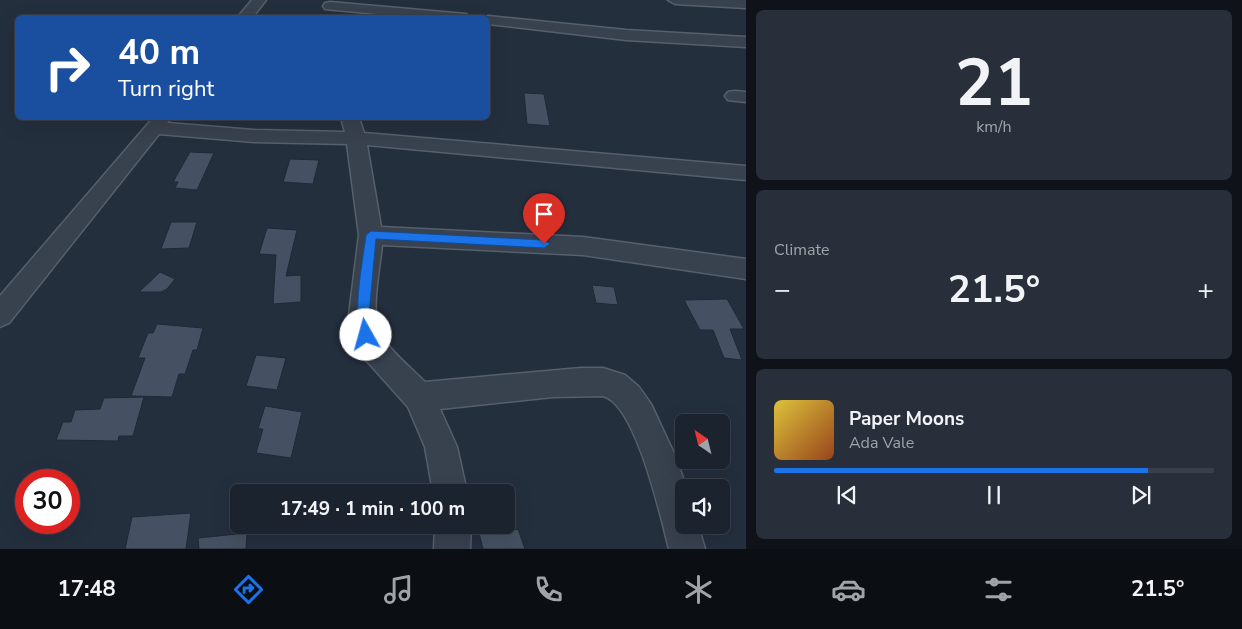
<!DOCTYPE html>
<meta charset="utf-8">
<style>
:root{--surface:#1b232e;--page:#282f3a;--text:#f1f3f6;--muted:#a0a4aa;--line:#39404a;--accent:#1a73e8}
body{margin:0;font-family:"Nunito Sans",sans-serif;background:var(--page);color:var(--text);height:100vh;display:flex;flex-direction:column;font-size:19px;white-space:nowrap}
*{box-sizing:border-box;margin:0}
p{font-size:16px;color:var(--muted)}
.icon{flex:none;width:28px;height:28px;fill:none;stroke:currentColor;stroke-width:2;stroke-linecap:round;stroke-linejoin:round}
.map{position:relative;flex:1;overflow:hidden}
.details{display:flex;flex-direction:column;gap:10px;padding:10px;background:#0f1319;width:496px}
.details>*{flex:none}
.guide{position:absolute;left:15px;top:15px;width:475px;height:105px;border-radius:8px;box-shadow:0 5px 20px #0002,0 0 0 1px var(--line);background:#1a4fa0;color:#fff;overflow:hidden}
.needle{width:32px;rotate:325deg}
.controls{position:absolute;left:675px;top:414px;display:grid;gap:10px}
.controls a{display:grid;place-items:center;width:55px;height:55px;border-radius:8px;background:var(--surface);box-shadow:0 5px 20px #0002,0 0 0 1px var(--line);font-size:25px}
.speed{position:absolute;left:15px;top:469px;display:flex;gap:10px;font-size:25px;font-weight:700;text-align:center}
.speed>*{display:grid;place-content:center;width:65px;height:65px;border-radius:50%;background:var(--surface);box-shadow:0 5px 20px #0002,0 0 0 1px var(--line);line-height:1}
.speed .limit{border:8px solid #d22;background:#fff;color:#111}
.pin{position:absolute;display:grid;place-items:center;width:42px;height:42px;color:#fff;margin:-51px -21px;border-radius:50% 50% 50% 0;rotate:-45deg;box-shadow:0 0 5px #0007}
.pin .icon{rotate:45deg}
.me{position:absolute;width:55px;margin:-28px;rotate:353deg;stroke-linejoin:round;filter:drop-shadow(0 0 4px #0008)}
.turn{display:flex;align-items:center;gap:18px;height:105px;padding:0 20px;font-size:22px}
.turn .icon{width:65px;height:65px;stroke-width:2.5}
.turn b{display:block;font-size:35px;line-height:42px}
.big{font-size:38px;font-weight:700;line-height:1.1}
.details .widget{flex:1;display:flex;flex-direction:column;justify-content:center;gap:8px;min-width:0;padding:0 18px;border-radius:8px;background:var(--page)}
.details .dial{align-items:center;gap:0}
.dial b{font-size:65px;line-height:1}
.song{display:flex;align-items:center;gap:15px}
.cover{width:60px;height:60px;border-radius:8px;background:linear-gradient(135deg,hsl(50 70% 55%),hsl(20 70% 35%))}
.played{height:5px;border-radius:2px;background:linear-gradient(90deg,var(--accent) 85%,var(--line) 85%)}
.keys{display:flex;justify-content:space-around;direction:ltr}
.heat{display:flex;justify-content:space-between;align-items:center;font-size:28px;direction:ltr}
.trip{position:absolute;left:230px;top:484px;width:285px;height:50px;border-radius:8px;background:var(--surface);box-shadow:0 5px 20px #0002,0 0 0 1px var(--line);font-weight:700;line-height:50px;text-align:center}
.dock{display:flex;height:80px;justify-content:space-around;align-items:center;background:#0b0e12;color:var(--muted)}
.dock .icon{width:35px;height:35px}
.dock .selected{color:var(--accent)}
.dock b{font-size:22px;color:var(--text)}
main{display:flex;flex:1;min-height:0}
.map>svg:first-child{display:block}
.building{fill:#455162;stroke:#1f2835}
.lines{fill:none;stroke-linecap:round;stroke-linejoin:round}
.minor-casing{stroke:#565f6c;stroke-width:3}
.minor{fill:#38414e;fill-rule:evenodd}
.route{fill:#1a73e8;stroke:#114b97}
</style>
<main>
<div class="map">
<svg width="746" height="549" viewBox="0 0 746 549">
<rect width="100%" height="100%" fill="#242f3e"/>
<g class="building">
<polygon points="524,93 544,94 550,126 527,124"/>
<polygon points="190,152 214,153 197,190 175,188 178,182 173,182"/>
<polygon points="290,159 319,160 313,184 283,182"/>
<polygon points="171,222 197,222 189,248 161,249"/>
<polygon points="267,228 297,230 286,276 301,275 301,302 273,304 276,255 259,254"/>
<polygon points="160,272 175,279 167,289 161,292 139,292"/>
<polygon points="592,285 614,287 618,305 596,303"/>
<polygon points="727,299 744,329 730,329 742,360 724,358 713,330 700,330 684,300"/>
<polygon points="157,324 203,328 197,350 193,350 185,374 179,374 172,397 131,396 145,358 138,358 148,333 153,333"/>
<polygon points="256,355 286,358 277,390 246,386"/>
<polygon points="144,397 133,436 119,436 118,441 56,440 63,422 71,422 75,410 100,409 104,398"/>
<polygon points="265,406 302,412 291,458 256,453 263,429 258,429"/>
<polygon points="191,513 186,549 125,549 132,517"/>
<polygon points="477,525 508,525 510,531 518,529 525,549 483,549"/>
<polygon points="247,533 246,549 199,549 198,538"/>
</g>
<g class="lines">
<defs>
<g id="minor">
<polygon points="252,0 266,0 252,18 237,18"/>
<polygon points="668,0 746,0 746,8 675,4"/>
<polygon points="330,2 466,14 473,18 420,18 325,9 323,6 325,3"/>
<polygon points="488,16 626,30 746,37 746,47 626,40 488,24 488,18 483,18"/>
<polygon points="734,91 746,92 746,102 728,100 725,96 728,92"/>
<path d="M153,118H171L167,123L254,130L345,132L341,118H359L364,133L746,166V180L367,145L381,227L583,237L746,259V279L583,255L382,245C380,267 370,313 380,333C390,351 410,367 425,382L581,368H603L625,375L639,387L651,404L677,460L686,488H684V525H698L705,549H669C661,518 636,404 603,396L553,397L440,409L457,447L467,492H433L425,447L408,407L365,359L352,335L349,315L359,235L347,144L254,142L159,134L9,323L0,327V296Z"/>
<polygon points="435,525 471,525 470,549 434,549"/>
</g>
</defs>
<use href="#minor" class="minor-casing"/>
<use href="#minor" class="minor"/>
</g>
<path class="route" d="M371,231L544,240L550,244L544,248L376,239L369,315L372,335L366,341C348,334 364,253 366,235Z"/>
</svg>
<div class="controls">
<a><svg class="needle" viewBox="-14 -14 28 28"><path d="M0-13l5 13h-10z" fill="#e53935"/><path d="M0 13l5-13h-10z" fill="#a0a4aa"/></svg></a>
<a><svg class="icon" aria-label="sound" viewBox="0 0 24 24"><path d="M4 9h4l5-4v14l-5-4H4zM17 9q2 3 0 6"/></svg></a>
</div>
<div class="speed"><div class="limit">30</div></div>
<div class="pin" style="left:544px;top:244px;background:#d93025"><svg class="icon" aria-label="arrive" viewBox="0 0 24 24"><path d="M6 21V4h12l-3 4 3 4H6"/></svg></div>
<svg class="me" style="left:366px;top:335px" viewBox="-20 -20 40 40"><circle r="19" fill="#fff"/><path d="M0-13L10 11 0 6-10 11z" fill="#1a73e8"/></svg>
<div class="trip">17:49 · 1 min · 100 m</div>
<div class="guide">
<div class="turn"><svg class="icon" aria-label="right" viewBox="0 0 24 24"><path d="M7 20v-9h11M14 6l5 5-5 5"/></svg><div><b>40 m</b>Turn right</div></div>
</div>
</div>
<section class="details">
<div class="widget dial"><b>21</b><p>km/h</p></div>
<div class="widget"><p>Climate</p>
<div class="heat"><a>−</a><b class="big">21.5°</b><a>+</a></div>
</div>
<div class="widget">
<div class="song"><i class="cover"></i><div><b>Paper Moons</b><p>Ada Vale</p></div></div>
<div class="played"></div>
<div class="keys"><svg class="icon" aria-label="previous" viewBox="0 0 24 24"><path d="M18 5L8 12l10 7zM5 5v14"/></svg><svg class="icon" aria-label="pause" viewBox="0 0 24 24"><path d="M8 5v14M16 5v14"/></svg><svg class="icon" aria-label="next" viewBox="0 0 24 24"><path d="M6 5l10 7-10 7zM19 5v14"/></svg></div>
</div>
</section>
</main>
<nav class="dock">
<b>17:48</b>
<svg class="icon selected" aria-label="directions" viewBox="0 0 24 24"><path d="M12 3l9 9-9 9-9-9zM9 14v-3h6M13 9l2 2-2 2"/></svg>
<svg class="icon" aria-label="music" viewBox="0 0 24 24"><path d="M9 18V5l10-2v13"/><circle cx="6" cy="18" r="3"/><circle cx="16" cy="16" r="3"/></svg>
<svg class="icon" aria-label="phone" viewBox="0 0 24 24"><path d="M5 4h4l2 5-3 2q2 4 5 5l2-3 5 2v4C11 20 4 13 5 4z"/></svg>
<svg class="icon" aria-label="climate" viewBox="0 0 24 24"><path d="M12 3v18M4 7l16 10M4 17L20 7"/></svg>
<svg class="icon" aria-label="car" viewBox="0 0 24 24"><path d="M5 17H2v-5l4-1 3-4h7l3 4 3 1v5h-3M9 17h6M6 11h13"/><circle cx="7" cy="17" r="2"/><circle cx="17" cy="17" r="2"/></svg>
<svg class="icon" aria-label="filters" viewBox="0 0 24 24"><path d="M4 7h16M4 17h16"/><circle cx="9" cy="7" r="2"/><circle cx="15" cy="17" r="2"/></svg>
<b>21.5°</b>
</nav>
